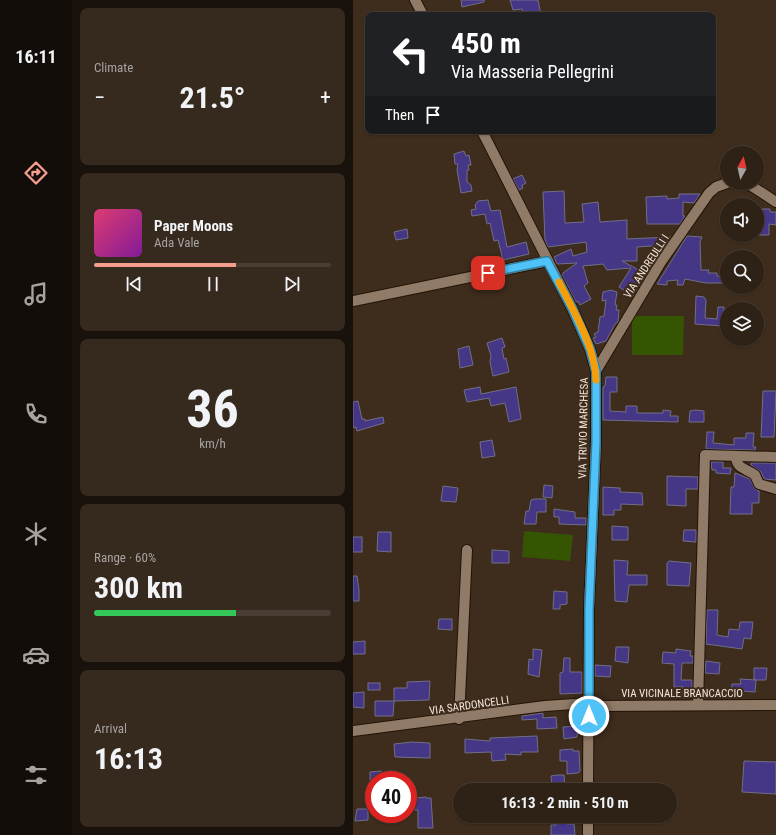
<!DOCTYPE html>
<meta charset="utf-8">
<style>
:root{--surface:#2e2115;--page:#36291e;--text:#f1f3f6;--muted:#a7a3a0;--line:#493e34;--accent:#f59d8e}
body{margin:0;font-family:"Roboto Condensed",sans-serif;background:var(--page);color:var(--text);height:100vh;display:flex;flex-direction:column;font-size:15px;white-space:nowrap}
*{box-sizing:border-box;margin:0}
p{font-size:13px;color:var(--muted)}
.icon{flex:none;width:22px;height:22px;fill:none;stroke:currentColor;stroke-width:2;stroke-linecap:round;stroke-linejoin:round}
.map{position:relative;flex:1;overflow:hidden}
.side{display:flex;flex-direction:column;gap:8px;padding:8px;background:#19120c;width:281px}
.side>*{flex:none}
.banner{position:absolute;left:12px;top:12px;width:351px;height:122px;border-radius:8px;box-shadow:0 1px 3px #0004,0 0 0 1px var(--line);background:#202124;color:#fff;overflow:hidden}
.needle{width:26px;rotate:8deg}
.tools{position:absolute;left:367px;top:146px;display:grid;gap:8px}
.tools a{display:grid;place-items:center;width:44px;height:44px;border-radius:50%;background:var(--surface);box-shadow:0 1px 3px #0004,0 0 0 1px var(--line);font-size:20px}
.speed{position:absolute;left:12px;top:771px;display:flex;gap:8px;font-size:20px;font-weight:700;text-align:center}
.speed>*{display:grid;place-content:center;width:52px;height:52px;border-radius:50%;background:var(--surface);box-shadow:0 1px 3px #0004,0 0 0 1px var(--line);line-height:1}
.speed .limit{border:6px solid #d22;background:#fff;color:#111}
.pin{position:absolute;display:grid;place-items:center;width:34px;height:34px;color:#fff;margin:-17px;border-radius:8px;box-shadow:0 2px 6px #0006}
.me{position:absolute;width:44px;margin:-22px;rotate:0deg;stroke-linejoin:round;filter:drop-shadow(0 0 3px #0008)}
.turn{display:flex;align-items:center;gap:14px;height:84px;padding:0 20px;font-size:18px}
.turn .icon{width:52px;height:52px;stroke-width:2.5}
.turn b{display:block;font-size:28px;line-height:34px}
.then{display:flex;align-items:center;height:38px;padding:0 20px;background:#0003;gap:8px;font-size:15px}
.big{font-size:30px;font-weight:700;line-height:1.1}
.side .widget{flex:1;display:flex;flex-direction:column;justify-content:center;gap:6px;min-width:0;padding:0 14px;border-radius:8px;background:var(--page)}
.side .dial{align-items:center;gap:0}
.dial b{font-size:52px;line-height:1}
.song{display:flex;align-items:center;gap:12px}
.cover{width:48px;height:48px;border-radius:6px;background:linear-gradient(135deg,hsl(340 70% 55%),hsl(290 70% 35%))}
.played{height:4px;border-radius:2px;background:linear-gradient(90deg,var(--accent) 60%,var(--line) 60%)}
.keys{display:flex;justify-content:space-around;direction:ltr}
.heat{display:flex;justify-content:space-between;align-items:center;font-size:22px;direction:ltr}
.charge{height:6px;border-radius:3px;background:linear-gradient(90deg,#34c759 60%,var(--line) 0)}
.trip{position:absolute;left:100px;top:783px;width:224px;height:40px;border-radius:20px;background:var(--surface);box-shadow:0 1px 3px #0004,0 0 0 1px var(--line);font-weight:700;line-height:40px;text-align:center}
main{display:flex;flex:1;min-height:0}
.menu{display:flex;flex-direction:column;width:72px;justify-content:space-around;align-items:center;background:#120d08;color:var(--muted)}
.menu .icon{width:28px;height:28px}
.menu .active{color:var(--accent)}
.menu b{font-size:18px;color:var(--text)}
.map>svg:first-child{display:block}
.green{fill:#365503}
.building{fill:#463686;stroke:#706f88}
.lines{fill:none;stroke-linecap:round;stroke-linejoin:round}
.minor-casing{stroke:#241405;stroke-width:12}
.minor{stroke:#907a68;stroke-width:10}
.route-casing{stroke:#337fa1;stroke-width:10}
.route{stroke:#4fc3f7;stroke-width:7}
.slow{stroke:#f59e0b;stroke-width:7}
.labels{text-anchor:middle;stroke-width:4;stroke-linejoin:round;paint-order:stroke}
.street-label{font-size:11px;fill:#f3e7dc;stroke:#3e2c1c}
</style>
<main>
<nav class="menu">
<b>16:11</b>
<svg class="icon active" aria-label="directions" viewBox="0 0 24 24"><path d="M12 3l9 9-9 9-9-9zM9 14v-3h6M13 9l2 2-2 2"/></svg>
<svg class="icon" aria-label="music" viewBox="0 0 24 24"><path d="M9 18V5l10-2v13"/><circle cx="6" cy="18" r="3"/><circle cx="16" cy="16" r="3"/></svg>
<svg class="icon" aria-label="phone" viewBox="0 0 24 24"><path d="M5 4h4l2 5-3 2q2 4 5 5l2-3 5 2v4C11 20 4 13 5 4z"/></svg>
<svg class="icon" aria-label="climate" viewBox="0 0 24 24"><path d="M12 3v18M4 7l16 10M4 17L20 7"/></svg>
<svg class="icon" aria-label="car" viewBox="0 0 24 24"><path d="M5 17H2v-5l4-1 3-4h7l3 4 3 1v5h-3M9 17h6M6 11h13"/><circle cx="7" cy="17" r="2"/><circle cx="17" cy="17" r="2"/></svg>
<svg class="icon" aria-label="filters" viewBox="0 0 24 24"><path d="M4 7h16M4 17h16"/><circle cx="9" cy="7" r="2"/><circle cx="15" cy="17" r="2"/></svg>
</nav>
<section class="side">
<div class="widget"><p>Climate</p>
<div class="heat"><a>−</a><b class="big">21.5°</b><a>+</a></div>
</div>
<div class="widget">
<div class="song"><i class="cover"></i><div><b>Paper Moons</b><p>Ada Vale</p></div></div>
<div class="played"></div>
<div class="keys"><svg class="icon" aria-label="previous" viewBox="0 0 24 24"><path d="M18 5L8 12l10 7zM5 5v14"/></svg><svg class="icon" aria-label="pause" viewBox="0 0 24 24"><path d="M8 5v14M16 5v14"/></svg><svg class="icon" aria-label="next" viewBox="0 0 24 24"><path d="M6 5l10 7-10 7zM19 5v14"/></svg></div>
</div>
<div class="widget dial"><b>36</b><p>km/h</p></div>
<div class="widget"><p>Range · 60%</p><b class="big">300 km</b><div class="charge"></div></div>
<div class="widget"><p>Arrival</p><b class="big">16:13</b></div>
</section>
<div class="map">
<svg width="423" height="835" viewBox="0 0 423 835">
<rect width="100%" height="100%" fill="#3e2c1c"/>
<g class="green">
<polygon points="279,316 331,316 330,355 279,355"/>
<polygon points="171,531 220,535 217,561 169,557"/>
</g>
<g class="building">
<polygon points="108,0 131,0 131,2 109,7"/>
<polygon points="157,0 185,0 188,15 171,15 169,9 160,10"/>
<polygon points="111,151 113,156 116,155 118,165 115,165 116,170 114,170 114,182 118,185 119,191 108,193 104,170 105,164 102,164 101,154"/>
<polygon points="169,175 173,183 169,185 170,188 166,190 160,179"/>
<polygon points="211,191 212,223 231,222 229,204 245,202 247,222 274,220 274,239 318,237 312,245 284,247 284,261 269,261 286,270 284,273 291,278 280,296 266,287 278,268 254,270 250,264 230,266 235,283 231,286 238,299 227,305 225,301 223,302 209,275 210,273 224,263 204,264 201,257 218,249 220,256 234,252 233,242 195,247 192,240 190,192"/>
<polygon points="326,194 347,194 341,203 330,202 330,216 332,216 327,224 294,224 293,197 314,196 314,199 326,198"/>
<polygon points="135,200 138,211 147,210 154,247 173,242 176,254 150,260 145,240 141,241 137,223 134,224 132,214 119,216 118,210 123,209 122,205 125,201"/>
<polygon points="404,209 417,209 417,212 423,212 423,225 416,224 416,235 404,235"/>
<polygon points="54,229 55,238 43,240 41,232"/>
<polygon points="334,236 349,237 347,242 348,270 356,270 355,273 364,273 364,276 374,277 374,283 353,283 332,279 330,285 324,285 325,280 314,281 314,285 304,284"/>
<polygon points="258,290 264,292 262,305 264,305 263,310 266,310 265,322 262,324 253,341 243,344 240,338 243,337 241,334 245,332 247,317 251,316 253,300 249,301 250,292"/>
<polygon points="343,296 351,297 353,300 352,318 364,319 365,307 371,307 369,326 342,324"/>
<polygon points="149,338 152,347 149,348 151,359 153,358 156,372 140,376 137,362 138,356 134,343"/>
<polygon points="116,346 120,365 107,368 105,349"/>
<polygon points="253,377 264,377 264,392 257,392 257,411 273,412 273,406 284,406 284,413 310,413 310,410 318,411 317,416 325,416 325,422 250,420 250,387 252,386"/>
<polygon points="127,387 128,394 163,387 168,419 156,422 152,403 138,406 136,398 114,402 111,390"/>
<polygon points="410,391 423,391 421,437 408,437"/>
<polygon points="5,401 9,419 12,419 12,421 30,417 31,423 4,431 3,427 0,428 0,402"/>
<polygon points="342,410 351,411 351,422 336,422 337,411"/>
<polygon points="354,432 361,432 360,443 381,445 381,438 393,438 393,433 401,433 400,447 403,447 402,450 353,449"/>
<polygon points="139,440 142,456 129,458 127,442"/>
<polygon points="358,462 370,462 370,468 378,468 377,474 363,473 363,470 359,470"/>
<polygon points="398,463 423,463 423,480 411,479 408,472 398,465"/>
<polygon points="382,473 397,479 402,489 406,491 406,503 399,503 399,514 377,514 378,487 381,487"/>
<polygon points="314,476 345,477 345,489 333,489 333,506 314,505"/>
<polygon points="191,485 200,486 199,498 190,497"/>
<polygon points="90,486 105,488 103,502 88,501"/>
<polygon points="250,487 267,488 267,492 289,493 290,505 268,504 268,510 261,510 261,515 250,515"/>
<polygon points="182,499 193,499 193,512 184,512 183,524 171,524 173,511 176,511 178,500"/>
<polygon points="201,509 222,512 222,518 233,518 233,525 206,524 206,517 201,517"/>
<polygon points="259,526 275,527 275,540 259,540"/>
<polygon points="331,530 343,530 343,542 330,541"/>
<polygon points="25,532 38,532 38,552 24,551"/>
<rect x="0" y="537" width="9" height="15"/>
<polygon points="139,550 156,551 156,563 139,563"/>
<polygon points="261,560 275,561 274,575 294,575 294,585 276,585 274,602 262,601"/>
<polygon points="316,561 338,563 336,586 314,585 314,563"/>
<polygon points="0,576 4,576 6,590 6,601 0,601"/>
<polygon points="201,591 214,592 214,604 207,605 207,609 200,609"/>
<polygon points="354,610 365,610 364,635 375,637 376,629 386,630 387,622 400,622 398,639 391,638 389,649 353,644"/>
<polygon points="86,619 99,619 99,630 85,629"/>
<polygon points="12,641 12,654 0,654 0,642"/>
<polygon points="263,647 276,647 275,663 262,661"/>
<polygon points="180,649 189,650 186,677 175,674 176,659 180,660"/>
<polygon points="323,649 338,651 337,656 340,656 340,663 329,663 328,680 339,680 339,695 330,695 330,687 321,687 321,664 309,663 310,652 323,653"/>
<polygon points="211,658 217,658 217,672 229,672 229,693 207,694 207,673 210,672"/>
<polygon points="353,661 367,663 366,674 352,673"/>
<polygon points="242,665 258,666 257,677 242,676"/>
<polygon points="401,668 414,668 413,680 401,680"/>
<polygon points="387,679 403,680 402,692 387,691 387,696 378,696 379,684 388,684"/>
<polygon points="77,681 76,700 41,701 40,716 22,716 22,701 41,701 41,688 54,688 54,682"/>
<rect x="15" y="683" width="12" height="7"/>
<polygon points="11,692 11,708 0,707 0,693"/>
<polygon points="229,710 228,726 221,726 221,711"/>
<polygon points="190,713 190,718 203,717 204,728 184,729 184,719 169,720 169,716"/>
<polygon points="225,726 224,737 211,739 210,727"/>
<polygon points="184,736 185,752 168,752 168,755 152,754 153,760 139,761 138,752 112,753 112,739 137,741 137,738"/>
<polygon points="59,742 77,743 77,758 42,757 41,744"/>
<polygon points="220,749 220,751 226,751 227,771 225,773 214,774 214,761 207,761 207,750"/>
<polygon points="391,761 423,762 423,794 389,792"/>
<polygon points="28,771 28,779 17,780 17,772"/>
<polygon points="204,775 211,775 212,790 202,790 202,787 199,786 198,776"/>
<polygon points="63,796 63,798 73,797 73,798 78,798 80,828 65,828 65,810 55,810 55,797"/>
<polygon points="4,809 15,809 15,820 2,821"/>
<polygon points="202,816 214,816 214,824 221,824 222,835 198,835 198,825 203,825"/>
</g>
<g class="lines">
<defs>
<g id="minor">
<polyline points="62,0 70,15"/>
<polyline points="129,131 219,308 237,349 243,371 243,442 236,609 235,790"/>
<polyline points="394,183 423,202"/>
<polyline points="0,301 195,261"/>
<polyline points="243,371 308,262 356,193 363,187 374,183"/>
<path d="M383,456C383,469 393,468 402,475L406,484L423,489"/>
<polyline points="345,704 352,455 423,457"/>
<polyline points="106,719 114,550"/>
<polyline points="0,731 192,706 236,703 243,706 423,705"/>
<polyline points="235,835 235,816"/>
</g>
</defs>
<use href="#minor" class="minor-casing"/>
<use href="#minor" class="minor"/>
</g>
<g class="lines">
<defs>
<polyline id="route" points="135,273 194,261 219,308 237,349 243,371 243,442 236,609 236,716"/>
</defs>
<use href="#route" class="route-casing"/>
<use href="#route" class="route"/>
<path class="slow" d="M206,282C221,312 242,346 243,380"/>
</g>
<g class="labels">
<g class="street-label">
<text transform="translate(293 266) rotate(-57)" y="4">VIA ANDREULLI I</text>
<text transform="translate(230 428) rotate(-89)" y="4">VIA TRIVIO MARCHESA</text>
<text x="329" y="697">VIA VICINALE BRANCACCIO</text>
<text transform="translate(116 705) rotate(-8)" y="4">VIA SARDONCELLI</text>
</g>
</g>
</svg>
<div class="tools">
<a><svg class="needle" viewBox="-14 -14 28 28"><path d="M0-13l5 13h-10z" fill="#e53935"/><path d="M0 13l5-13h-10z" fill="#a7a3a0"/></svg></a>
<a><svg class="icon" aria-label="sound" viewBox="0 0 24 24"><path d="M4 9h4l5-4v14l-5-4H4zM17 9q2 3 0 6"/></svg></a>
<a><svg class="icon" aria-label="search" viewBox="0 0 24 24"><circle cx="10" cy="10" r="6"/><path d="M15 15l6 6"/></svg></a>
<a><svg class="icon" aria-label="layers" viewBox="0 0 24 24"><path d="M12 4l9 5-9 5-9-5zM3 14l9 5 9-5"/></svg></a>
</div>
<div class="speed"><div class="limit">40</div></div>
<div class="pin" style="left:135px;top:273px;background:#d93025"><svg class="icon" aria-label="arrive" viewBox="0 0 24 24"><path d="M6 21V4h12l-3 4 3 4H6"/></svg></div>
<svg class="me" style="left:236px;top:716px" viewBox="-20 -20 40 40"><circle r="17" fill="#4fc3f7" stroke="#fff" stroke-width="3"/><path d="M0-11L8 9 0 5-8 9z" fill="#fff"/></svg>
<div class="trip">16:13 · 2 min · 510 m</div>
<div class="banner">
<div class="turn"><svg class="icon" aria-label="left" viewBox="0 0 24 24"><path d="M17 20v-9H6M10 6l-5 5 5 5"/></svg><div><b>450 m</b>Via Masseria Pellegrini</div></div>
<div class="then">Then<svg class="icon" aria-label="arrive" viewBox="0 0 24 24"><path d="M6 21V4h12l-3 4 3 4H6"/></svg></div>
</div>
</div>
</main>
